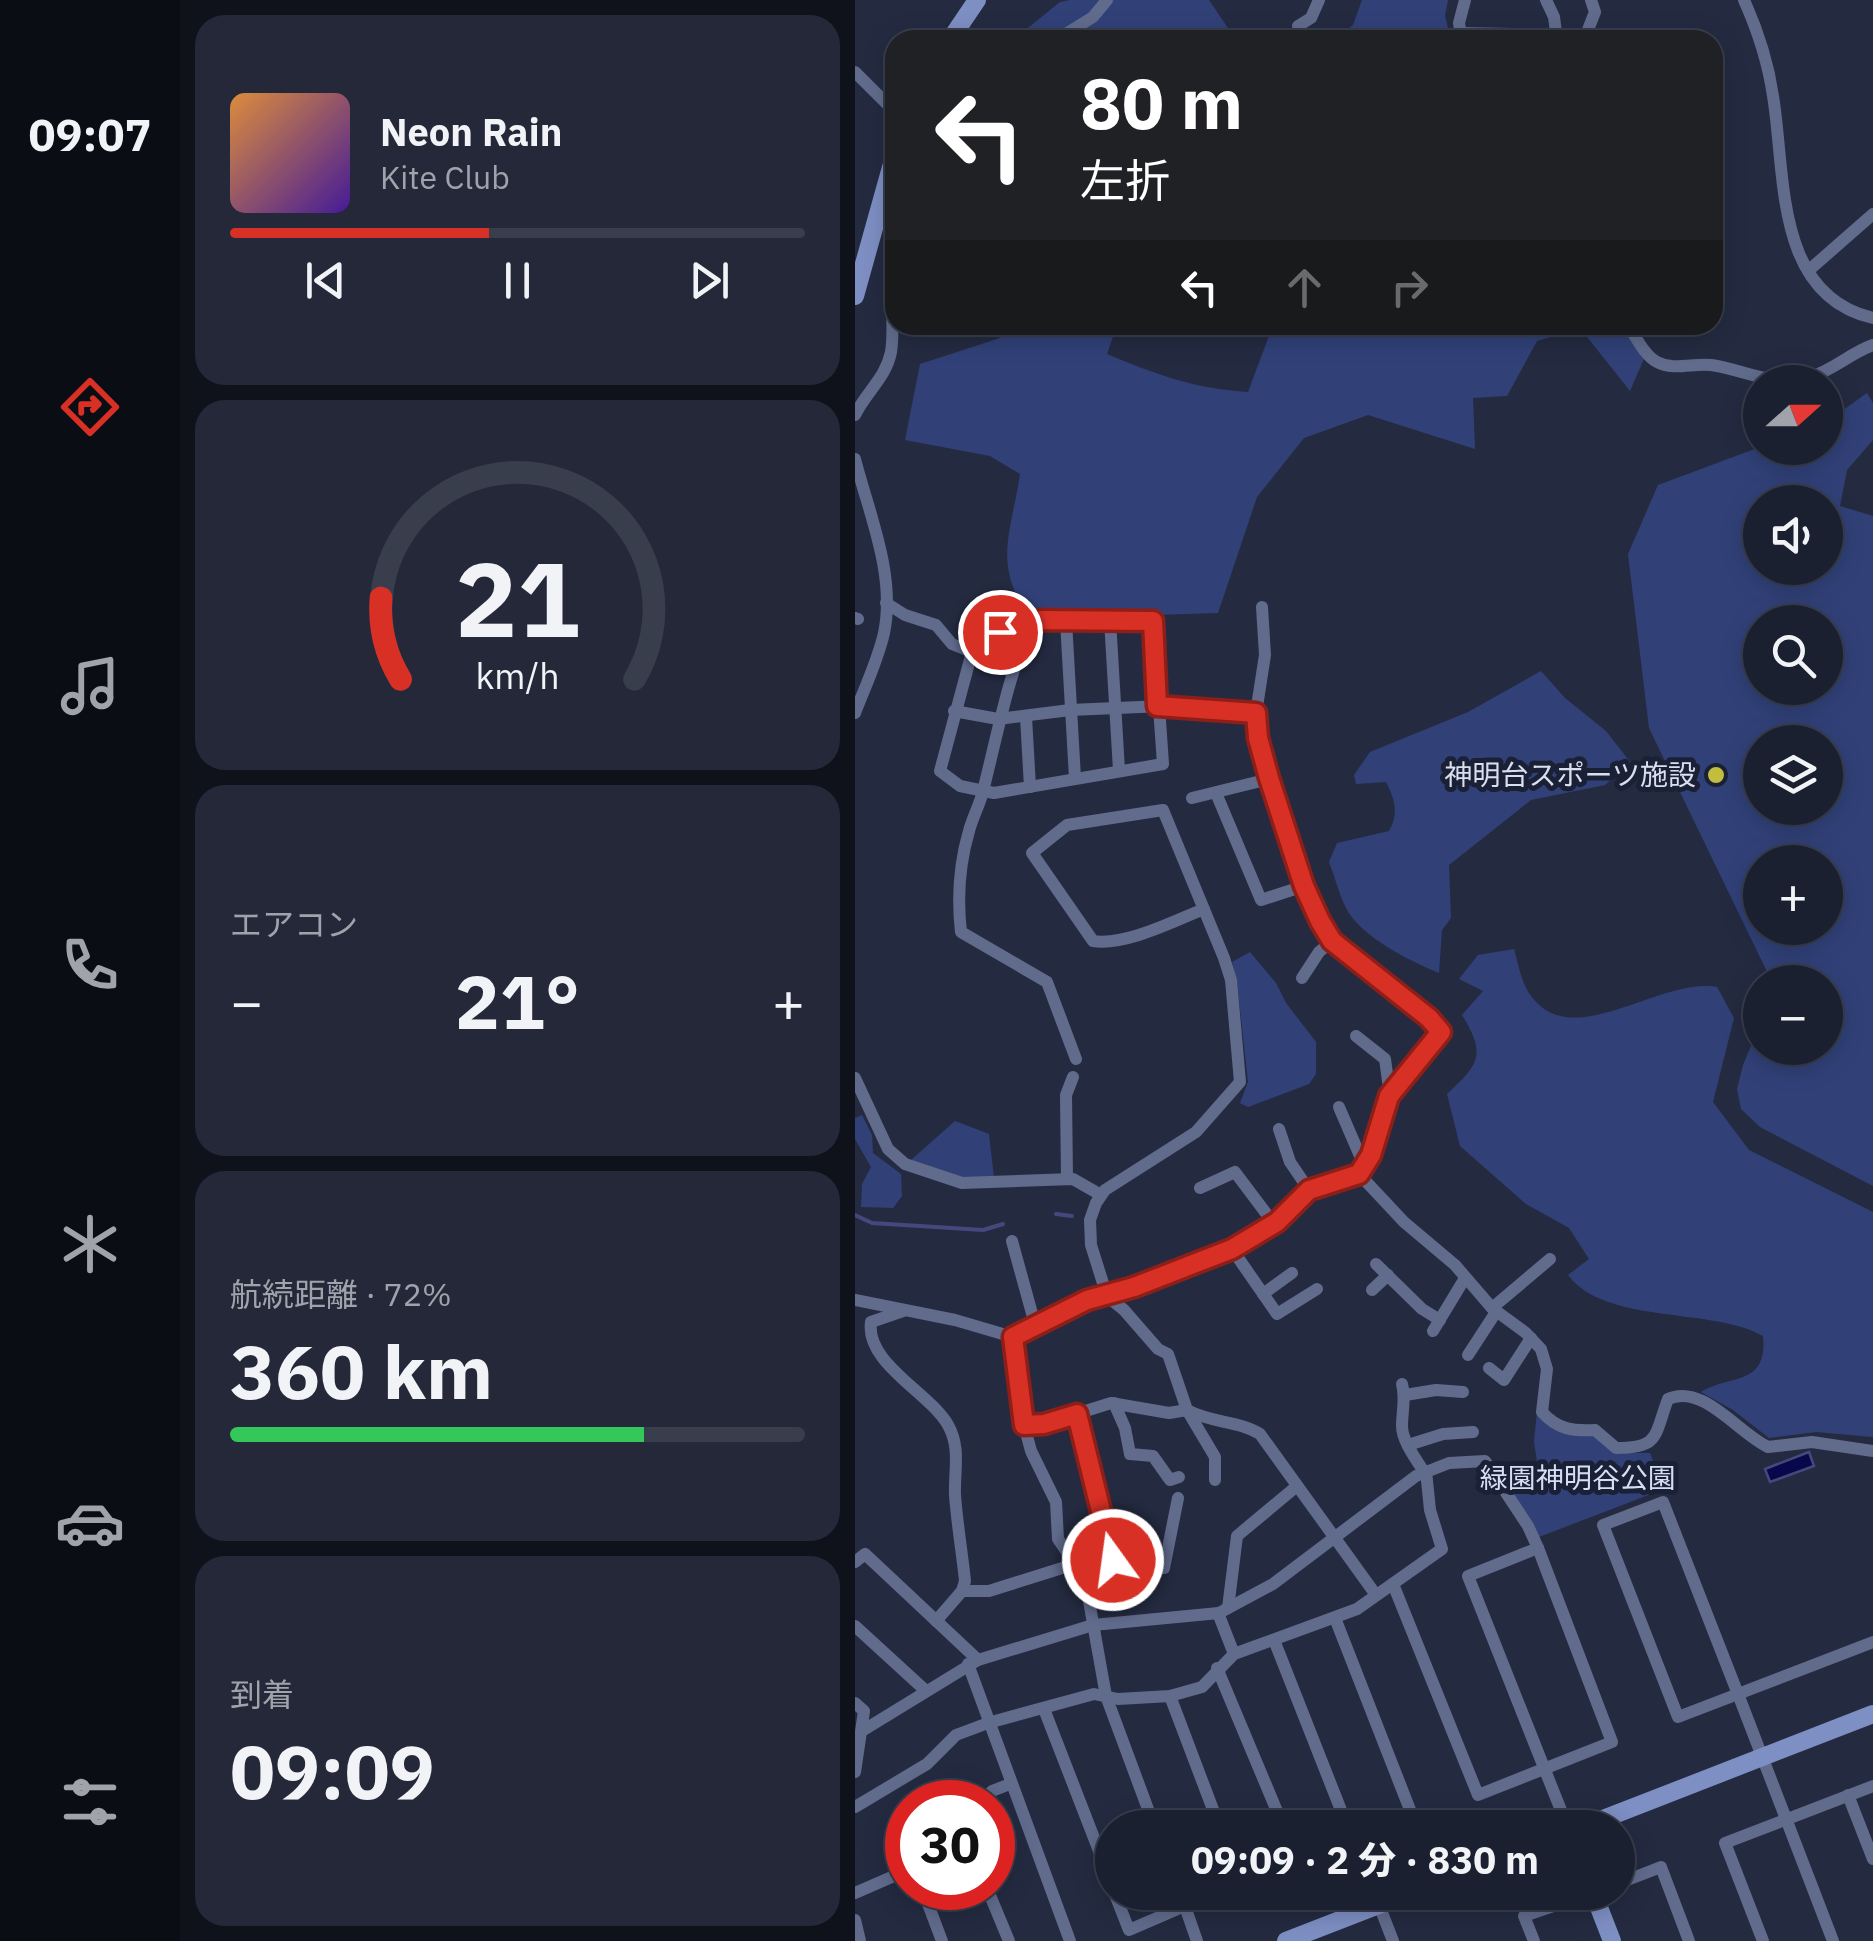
<!DOCTYPE html>
<html lang="ja">
<meta charset="utf-8">
<style>
:root{--surface:#1b2031;--page:#242839;--text:#f1f3f6;--muted:#a0a3ab;--line:#393e4d;--accent:#d93025}
body{margin:0;font-family:"IBM Plex Sans","Noto Sans JP",sans-serif;background:var(--page);color:var(--text);height:100vh;display:flex;flex-direction:column;font-size:38px;white-space:nowrap}
*{box-sizing:border-box;margin:0}
p{font-size:32px;color:var(--muted)}
.icon{flex:none;width:55px;height:55px;fill:none;stroke:currentColor;stroke-width:2;stroke-linecap:round;stroke-linejoin:round}
.map{position:relative;flex:1;overflow:hidden}
.drawer{display:flex;flex-direction:column;gap:15px;padding:15px;background:#0f121b;width:675px}
.drawer>*{flex:none}
.banner{position:absolute;left:30px;top:30px;width:838px;height:305px;border-radius:30px;box-shadow:0 5px 25px #0003,0 0 0 2px var(--line);background:#202124;color:#fff;overflow:hidden}
.needle{width:65px;rotate:69deg}
.controls{position:absolute;left:888px;top:365px;display:grid;gap:20px}
.controls a{display:grid;place-items:center;width:100px;height:100px;border-radius:50%;background:var(--surface);box-shadow:0 5px 25px #0003,0 0 0 2px var(--line);font-size:50px}
.speed{position:absolute;left:30px;top:1780px;display:flex;gap:20px;font-size:50px;font-weight:700;text-align:center}
.speed>*{display:grid;place-content:center;width:130px;height:130px;border-radius:50%;background:var(--surface);box-shadow:0 5px 25px #0003,0 0 0 2px var(--line);line-height:1}
.speed .limit{border:15px solid #d22;background:#fff;color:#111}
.pin{position:absolute;display:grid;place-items:center;width:85px;height:85px;color:#fff;margin:-42px;border:5px solid #fff;border-radius:50%;box-shadow:0 2px 10px #0007}
.me{position:absolute;width:110px;margin:-55px;rotate:346deg;stroke-linejoin:round;filter:drop-shadow(0 0 8px #0008)}
.turn{display:flex;align-items:center;gap:35px;height:210px;padding:0 30px;font-size:45px}
.turn .icon{width:130px;height:130px;stroke-width:2.5}
.turn b{display:block;font-size:70px;line-height:85px}
.lanes{display:flex;align-items:center;height:95px;padding:0 30px;background:#0003;justify-content:center;gap:50px;direction:ltr}
.lanes .off{opacity:.35}
.big{font-size:75px;font-weight:800;line-height:1.1}
.drawer .widget{flex:1;display:flex;flex-direction:column;justify-content:center;gap:15px;min-width:0;padding:0 35px;border-radius:30px;background:var(--page)}
.drawer .dial{align-items:center;gap:0}
.dial svg{height:260px;overflow:visible;fill:none;stroke:var(--line);stroke-width:7;stroke-linecap:round;text-anchor:middle}
.dial text{fill:var(--text);stroke:none}
.song{display:flex;align-items:center;gap:30px}
.cover{width:120px;height:120px;border-radius:15px;background:linear-gradient(135deg,hsl(30 70% 55%),hsl(260 70% 35%))}
.played{height:10px;border-radius:5px;background:linear-gradient(90deg,var(--accent) 45%,var(--line) 45%)}
.keys{display:flex;justify-content:space-around;direction:ltr}
.heat{display:flex;justify-content:space-between;align-items:center;font-size:55px;direction:ltr}
.charge{height:15px;border-radius:8px;background:linear-gradient(90deg,#34c759 72%,var(--line) 0)}
.trip{position:absolute;left:240px;top:1810px;width:540px;height:100px;border-radius:50px;background:var(--surface);box-shadow:0 5px 25px #0003,0 0 0 2px var(--line);font-weight:800;line-height:100px;text-align:center}
main{display:flex;flex:1;min-height:0}
.menu{display:flex;flex-direction:column;width:180px;justify-content:space-around;align-items:center;background:#0b0d14;color:var(--muted)}
.menu .icon{width:70px;height:70px}
.menu .current{color:var(--accent)}
.menu b{font-size:45px;color:var(--text)}
.map>svg:first-child{display:block}
.green{fill:#314178;fill-rule:evenodd}
.water{fill:#07074c;stroke:#46487d;stroke-width:2.5}
.lines{fill:none;stroke-linecap:round;stroke-linejoin:round}
.stream{stroke:#46487d;stroke-width:4}
.street{stroke:#616c8d;stroke-width:12}
.secondary{stroke:#7e8fc4;stroke-width:18}
.route-casing{stroke:#8d1f18;stroke-width:25}
.route{stroke:#d93025;stroke-width:18}
.poi-dot{fill:#c2bd3f;stroke:#1a2137;stroke-width:4}
.labels{text-anchor:middle;stroke-width:10;stroke-linejoin:round;paint-order:stroke}
.poi-label{font-size:28px;fill:#dadfee;stroke:#1a2137;text-anchor:end}
.park-label{font-size:28px;fill:#d6def3;stroke:#1a2137}
</style>
<main>
<nav class="menu">
<b>09:07</b>
<svg class="icon current" aria-label="directions" viewBox="0 0 24 24"><path d="M12 3l9 9-9 9-9-9zM9 14v-3h6M13 9l2 2-2 2"/></svg>
<svg class="icon" aria-label="music" viewBox="0 0 24 24"><path d="M9 18V5l10-2v13"/><circle cx="6" cy="18" r="3"/><circle cx="16" cy="16" r="3"/></svg>
<svg class="icon" aria-label="phone" viewBox="0 0 24 24"><path d="M5 4h4l2 5-3 2q2 4 5 5l2-3 5 2v4C11 20 4 13 5 4z"/></svg>
<svg class="icon" aria-label="climate" viewBox="0 0 24 24"><path d="M12 3v18M4 7l16 10M4 17L20 7"/></svg>
<svg class="icon" aria-label="car" viewBox="0 0 24 24"><path d="M5 17H2v-5l4-1 3-4h7l3 4 3 1v5h-3M9 17h6M6 11h13"/><circle cx="7" cy="17" r="2"/><circle cx="17" cy="17" r="2"/></svg>
<svg class="icon" aria-label="filters" viewBox="0 0 24 24"><path d="M4 7h16M4 17h16"/><circle cx="9" cy="7" r="2"/><circle cx="15" cy="17" r="2"/></svg>
</nav>
<section class="drawer">
<div class="widget">
<div class="song"><i class="cover"></i><div><b>Neon Rain</b><p>Kite Club</p></div></div>
<div class="played"></div>
<div class="keys"><svg class="icon" aria-label="previous" viewBox="0 0 24 24"><path d="M18 5L8 12l10 7zM5 5v14"/></svg><svg class="icon" aria-label="pause" viewBox="0 0 24 24"><path d="M8 5v14M16 5v14"/></svg><svg class="icon" aria-label="next" viewBox="0 0 24 24"><path d="M6 5l10 7-10 7zM19 5v14"/></svg></div>
</div>
<div class="widget dial"><svg viewBox="0 0 100 80">
<path d="M14 69A42 42 0 1 1 86 69"/>
<path d="M14 69A42 42 0 0 1 8 44" stroke="#d93025"/>
<text x="50" y="56" font-size="32" font-weight="700">21</text>
<text x="50" y="72" font-size="11">km/h</text>
</svg></div>
<div class="widget"><p>エアコン</p>
<div class="heat"><a>−</a><b class="big">21°</b><a>+</a></div>
</div>
<div class="widget"><p>航続距離 · 72%</p><b class="big">360 km</b><div class="charge"></div></div>
<div class="widget"><p>到着</p><b class="big">09:09</b></div>
</section>
<div class="map">
<svg width="1018" height="1941" viewBox="0 0 1018 1941">
<rect width="100%" height="100%" fill="#242b41"/>
<g class="green">
<polygon points="215,0 354,0 377,34 392,40 158,40 205,2"/>
<polygon points="507,0 593,0 590,16 596,40 477,40 498,25"/>
<path d="M170,325H262L252,354C300,374 340,389 393,392L418,325H777L791,354L775,391L725,328L682,341L652,396L618,398L620,449L513,415L449,438L402,497L363,613L178,619C135,568 157,531 165,474L135,456L50,440L65,364L142,339Z"/>
<path d="M1012,393L1018,403V440L992,470L985,506L1018,516V1186L905,1127L886,1109L882,1089L888,1065L905,1024V1048H970V982H917L794,728L773,554L803,485L905,447L970,448V423ZM905,502H970V568H905ZM905,622H970V688H905ZM905,742H970V808H905ZM905,862H970V928H905Z"/>
<path d="M686,671L710,698L751,731L776,763L750,785L676,800L594,865L596,918L587,930L584,973C555,961 506,937 491,908C484,894 480,877 474,862L482,843L534,831C544,814 540,799 531,782L501,784L499,775L515,752L613,712Z"/>
<path d="M659,949C663,963 666,981 674,993C715,1056 803,977 862,987L879,1018L858,1102L894,1150L1018,1212V1437L961,1432L914,1438L878,1410L846,1392C874,1374 913,1387 908,1336C858,1307 750,1325 713,1275L734,1259L714,1228L671,1204L605,1146L592,1094C625,1064 631,1054 607,1015L628,991L604,979L623,955Z"/>
<polygon points="395,952 421,983 431,1003 461,1042 461,1074 454,1084 393,1107 385,1103 393,1082 382,981 377,962"/>
<polygon points="7,1115 17,1135 18,1153 46,1174 47,1196 38,1208 6,1207 7,1184 16,1167 0,1139 0,1118"/>
<polygon points="100,1121 134,1134 139,1178 106,1179 56,1160"/>
<polygon points="682,1411 738,1435 760,1453 795,1453 809,1489 684,1537 654,1486 683,1468 679,1442"/>
</g>
<polygon class="water" points="954,1452 959,1466 915,1482 910,1469"/>
<g class="lines">
<g class="stream">
<polyline points="201,1214 217,1216"/>
<polyline points="0,1215 17,1223 128,1230 148,1224"/>
</g>
<g class="street">
<polyline points="691,0 699,17 702,40"/>
<path d="M889,0C903,31 913,62 918,96C931,175 919,295 1018,318"/>
<polyline points="443,26 456,18 464,0"/>
<polyline points="605,33 659,34"/>
<polyline points="606,36 604,23 610,0"/>
<polyline points="201,40 238,17 252,0"/>
<polyline points="729,40 740,12 736,0"/>
<polyline points="0,72 40,112"/>
<polyline points="953,271 1018,214"/>
<path d="M773,325C781,337 789,355 802,362C819,371 837,363 856,365C891,370 918,388 955,377C979,370 995,353 1018,345"/>
<path d="M0,415C11,392 31,378 36,352C40,329 34,305 40,280"/>
<path d="M0,459C14,514 41,575 29,633C23,660 10,687 0,713"/>
<polyline points="31,603 50,615 81,625 97,644 117,652"/>
<polyline points="0,618 3,619"/>
<polygon points="186,620 298,621 308,764 139,793 105,786 85,771 117,652 145,633"/>
<polyline points="255,620 264,770"/>
<polyline points="211,621 220,778"/>
<path d="M176,623C152,679 142,737 127,795C123,808 117,819 114,831C104,865 102,897 106,932L192,982L221,1059"/>
<polyline points="99,711 143,719 215,710 308,706 401,713"/>
<polyline points="171,717 175,787"/>
<polyline points="361,793 406,900 449,886"/>
<polyline points="337,798 414,779"/>
<path d="M349,909C319,921 271,946 238,941L177,853L212,825L308,810L369,958L376,980L385,1082L341,1132L250,1190L241,1203L235,1220L236,1245L252,1296L269,1310L303,1349L313,1354L332,1410C356,1423 385,1421 405,1434L521,1595"/>
<polyline points="447,978 464,952 477,941"/>
<polyline points="501,1036 530,1059 535,1096"/>
<polyline points="0,1078 33,1149 50,1164 107,1183 218,1179 246,1195"/>
<polyline points="484,1107 509,1165"/>
<polyline points="424,1129 435,1162 454,1190"/>
<path d="M504,1174L549,1222L600,1265L637,1308L671,1333L686,1349L692,1369L687,1412C703,1430 718,1431 740,1430L761,1448C805,1448 799,1436 813,1399C848,1383 883,1433 913,1447L957,1442L1018,1451"/>
<polyline points="212,1179 211,1095 218,1077"/>
<polyline points="345,1188 380,1172 419,1224"/>
<polyline points="157,1241 181,1328"/>
<polyline points="377,1249 422,1314 462,1289"/>
<polyline points="521,1264 567,1309 585,1320"/>
<polyline points="517,1290 533,1275"/>
<polyline points="408,1294 437,1273"/>
<polyline points="0,1300 100,1320 158,1337 232,1300 279,1287 377,1249 421,1222 454,1190 504,1174 515,1155 535,1096 586,1033 574,1018 477,941 465,921 449,886 403,738 401,713 410,655 407,607"/>
<polyline points="637,1308 695,1259"/>
<path d="M48,1311L16,1322C10,1363 75,1393 93,1425C106,1448 99,1470 100,1495C102,1523 107,1552 110,1581L107,1591"/>
<polyline points="578,1331 610,1278"/>
<polyline points="158,1337 169,1425 176,1451 201,1502 203,1539 224,1570 234,1601 251,1696 300,1828"/>
<polyline points="613,1355 641,1312"/>
<polyline points="634,1368 649,1380 676,1338"/>
<path d="M547,1384C551,1399 547,1411 547,1426C547,1441 561,1459 569,1472"/>
<polyline points="550,1395 581,1390 608,1392"/>
<polyline points="259,1403 270,1428 275,1454 298,1456 315,1480 324,1477"/>
<polyline points="169,1425 189,1424 221,1414"/>
<polyline points="553,1445 588,1434 618,1432"/>
<polygon points="808,1502 883,1694 823,1717 748,1525"/>
<polyline points="683,1548 613,1576 713,1828"/>
<polyline points="258,1560 221,1414 256,1403 314,1413 332,1410 360,1457 360,1480"/>
<polyline points="0,1562 10,1554 123,1660"/>
<polyline points="226,1576 309,1568 323,1498"/>
<polyline points="373,1608 382,1536 442,1486"/>
<polyline points="363,1613 379,1654"/>
<polyline points="480,1618 559,1820 539,1828"/>
<polyline points="81,1621 107,1591 134,1591 220,1564"/>
<polyline points="0,1626 71,1691"/>
<polyline points="419,1640 493,1828"/>
<polyline points="113,1664 215,1941"/>
<polyline points="362,1668 429,1828"/>
<polyline points="315,1696 365,1828"/>
<polyline points="0,1703 9,1711 0,1772"/>
<polyline points="189,1709 258,1887"/>
<polyline points="7,1731 123,1660 238,1625 364,1613 418,1584 561,1476 594,1463 630,1461 673,1526 683,1548 757,1742 623,1795 538,1584"/>
<polyline points="993,1795 1018,1859"/>
<polyline points="128,1802 137,1791 155,1784"/>
<polyline points="0,1807 72,1764 101,1735 133,1723 239,1694 263,1699 315,1696 347,1687 379,1654 502,1609 587,1549 575,1510 571,1471"/>
<polyline points="762,1884 806,1867 834,1941"/>
<polyline points="67,1888 87,1941"/>
<polyline points="132,1888 154,1941"/>
<polyline points="259,1892 274,1930 362,1892"/>
<polyline points="325,1892 342,1941"/>
<polyline points="519,1892 538,1941"/>
<polyline points="0,1893 39,1876 52,1861"/>
<polyline points="0,1920 5,1941"/>
<polyline points="679,1941 669,1916 739,1892"/>
<polyline points="908,1941 870,1843 1018,1786"/>
<polyline points="978,1941 883,1694 1018,1642"/>
</g>
<g class="secondary">
<polyline points="95,40 122,0"/>
<polyline points="0,296 40,153"/>
<polyline points="725,1828 1018,1714"/>
<polyline points="738,1892 757,1941"/>
<polyline points="431,1941 557,1892"/>
</g>
</g>
<g class="lines">
<defs>
<polyline id="route" points="145,632 186,620 298,621 302,706 401,713 403,738 414,778 449,886 465,921 477,941 574,1018 586,1032 534,1096 516,1155 504,1174 454,1190 422,1222 377,1249 279,1287 232,1300 158,1337 169,1425 189,1424 222,1414 258,1560"/>
</defs>
<use href="#route" class="route-casing"/>
<use href="#route" class="route"/>
</g>
<circle class="poi-dot" cx="861" cy="775" r="10"/>
<g class="labels">
<g class="poi-label">
<text x="841" y="785">神明台スポーツ施設</text>
</g>
<g class="park-label">
<text x="723" y="1488">緑園神明谷公園</text>
</g>
</g>
</svg>
<div class="controls">
<a><svg class="needle" viewBox="-14 -14 28 28"><path d="M0-13l5 13h-10z" fill="#e53935"/><path d="M0 13l5-13h-10z" fill="#a0a3ab"/></svg></a>
<a><svg class="icon" aria-label="sound" viewBox="0 0 24 24"><path d="M4 9h4l5-4v14l-5-4H4zM17 9q2 3 0 6"/></svg></a>
<a><svg class="icon" aria-label="search" viewBox="0 0 24 24"><circle cx="10" cy="10" r="6"/><path d="M15 15l6 6"/></svg></a>
<a><svg class="icon" aria-label="layers" viewBox="0 0 24 24"><path d="M12 4l9 5-9 5-9-5zM3 14l9 5 9-5"/></svg></a>
<a>+</a>
<a>−</a>
</div>
<div class="speed"><div class="limit">30</div></div>
<div class="pin" style="left:145px;top:632px;background:#d93025"><svg class="icon" aria-label="arrive" viewBox="0 0 24 24"><path d="M6 21V4h12l-3 4 3 4H6"/></svg></div>
<svg class="me" style="left:258px;top:1560px" viewBox="-20 -20 40 40"><circle r="17" fill="#d93025" stroke="#fff" stroke-width="3"/><path d="M0-11L8 9 0 5-8 9z" fill="#fff"/></svg>
<div class="trip">09:09 · 2 分 · 830 m</div>
<div class="banner">
<div class="turn"><svg class="icon" aria-label="left" viewBox="0 0 24 24"><path d="M17 20v-9H6M10 6l-5 5 5 5"/></svg><div><b>80 m</b>左折</div></div>
<div class="lanes"><svg class="icon" aria-label="left" viewBox="0 0 24 24"><path d="M17 20v-9H6M10 6l-5 5 5 5"/></svg><svg class="icon off" aria-label="ahead" viewBox="0 0 24 24"><path d="M12 20V5M6 11l6-6 6 6"/></svg><svg class="icon off" aria-label="right" viewBox="0 0 24 24"><path d="M7 20v-9h11M14 6l5 5-5 5"/></svg></div>
</div>
</div>
</main>
